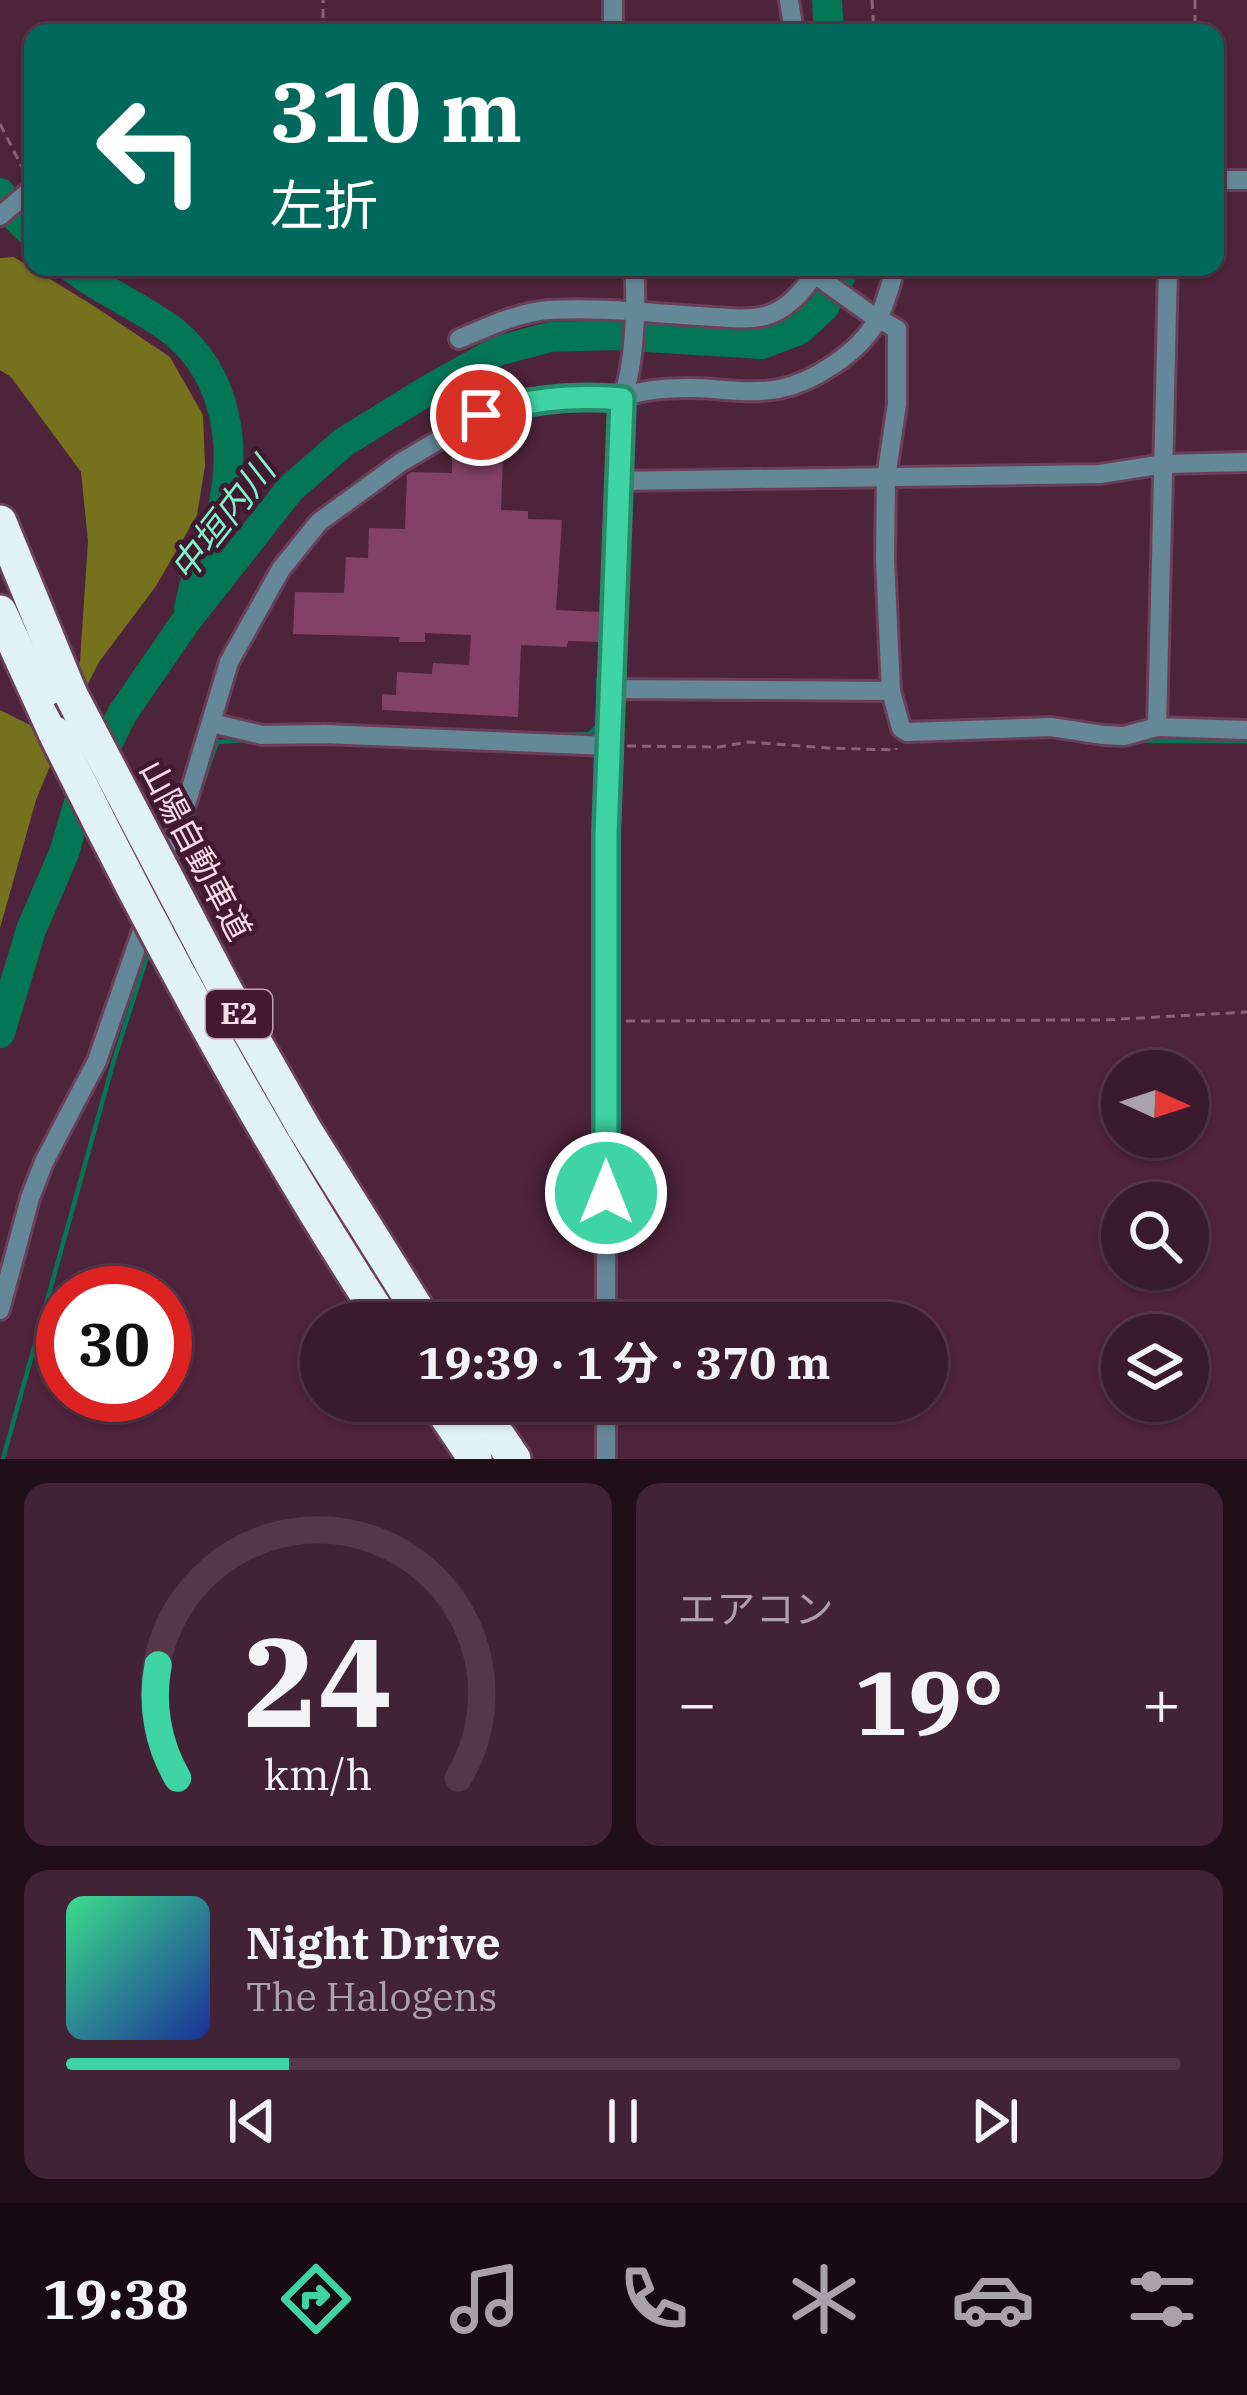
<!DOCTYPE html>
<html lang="ja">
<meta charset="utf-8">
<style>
:root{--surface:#3a1a2d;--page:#412335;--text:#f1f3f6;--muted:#aba1aa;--line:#543849;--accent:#3ed4a3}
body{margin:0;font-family:"IBM Plex Serif","Noto Sans JP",serif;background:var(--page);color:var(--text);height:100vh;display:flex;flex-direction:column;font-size:45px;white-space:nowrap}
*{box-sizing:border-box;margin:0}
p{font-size:39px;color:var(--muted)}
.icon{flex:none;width:66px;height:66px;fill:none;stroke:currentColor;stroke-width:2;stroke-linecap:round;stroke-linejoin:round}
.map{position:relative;height:1459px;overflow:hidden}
.details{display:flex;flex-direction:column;gap:24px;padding:24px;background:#200e19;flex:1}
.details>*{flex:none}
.hud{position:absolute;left:24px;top:24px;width:1200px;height:252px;border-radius:24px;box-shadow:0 3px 9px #0004,0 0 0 3px var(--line);background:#00695c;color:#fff;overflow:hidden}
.needle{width:78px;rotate:93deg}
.tools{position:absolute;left:1101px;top:1050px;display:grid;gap:24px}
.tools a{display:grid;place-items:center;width:108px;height:108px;border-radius:50%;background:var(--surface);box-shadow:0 3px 9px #0004,0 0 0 3px var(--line);font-size:60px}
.speed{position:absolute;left:36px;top:1266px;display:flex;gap:24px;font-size:60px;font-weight:700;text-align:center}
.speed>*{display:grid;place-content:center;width:156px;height:156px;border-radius:50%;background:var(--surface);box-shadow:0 3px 9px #0004,0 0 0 3px var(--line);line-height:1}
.speed .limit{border:18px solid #d22;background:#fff;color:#111}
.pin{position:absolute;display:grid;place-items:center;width:102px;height:102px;color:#fff;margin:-51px;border:6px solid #fff;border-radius:50%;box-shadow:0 3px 12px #0007}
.me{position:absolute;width:132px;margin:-66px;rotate:0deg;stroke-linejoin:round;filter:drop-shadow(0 0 9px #0008)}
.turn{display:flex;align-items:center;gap:42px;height:252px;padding:0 48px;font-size:54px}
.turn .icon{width:156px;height:156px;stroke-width:2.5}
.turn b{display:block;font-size:84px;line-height:102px}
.big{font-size:90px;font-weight:700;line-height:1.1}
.details .tile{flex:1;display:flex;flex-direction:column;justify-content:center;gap:18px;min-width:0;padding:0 42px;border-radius:24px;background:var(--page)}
.details .dial{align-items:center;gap:0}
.dial svg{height:312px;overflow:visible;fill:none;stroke:var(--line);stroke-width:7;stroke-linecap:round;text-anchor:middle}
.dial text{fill:var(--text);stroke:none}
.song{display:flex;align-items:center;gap:36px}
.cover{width:144px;height:144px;border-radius:18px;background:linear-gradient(135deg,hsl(150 70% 55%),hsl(230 70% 35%))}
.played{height:12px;border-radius:6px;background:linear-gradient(90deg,var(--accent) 20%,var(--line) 20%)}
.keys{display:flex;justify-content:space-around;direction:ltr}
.heat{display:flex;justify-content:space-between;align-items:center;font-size:66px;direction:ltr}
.details .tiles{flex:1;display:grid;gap:24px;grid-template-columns:1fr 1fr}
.tile:last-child{grid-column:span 2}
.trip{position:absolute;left:300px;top:1302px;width:648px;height:120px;border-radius:60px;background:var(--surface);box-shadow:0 3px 9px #0004,0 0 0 3px var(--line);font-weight:700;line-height:120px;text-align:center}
.tabs{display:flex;height:192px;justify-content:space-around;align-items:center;background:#170a12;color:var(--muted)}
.tabs .icon{width:84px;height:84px}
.tabs .current{color:var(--accent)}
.tabs b{font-size:54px;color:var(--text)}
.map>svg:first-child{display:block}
.forest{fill:#75711d}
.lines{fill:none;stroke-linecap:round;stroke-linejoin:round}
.stream{stroke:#037656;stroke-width:4.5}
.river{stroke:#037656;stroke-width:30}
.building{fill:#844167}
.minor-casing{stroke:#694058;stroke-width:24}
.motorway-casing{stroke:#694058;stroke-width:39}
.path{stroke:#896378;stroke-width:3;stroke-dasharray:9 6;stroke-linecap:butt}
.minor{stroke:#648897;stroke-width:18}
.motorway{stroke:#e0f1f8;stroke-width:33}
.motorway-bridge-casing{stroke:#694058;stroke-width:39;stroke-linecap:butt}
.motorway-bridge{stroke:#e0f1f8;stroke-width:33}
.route-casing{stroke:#288a6a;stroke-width:30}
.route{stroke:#3ed4a3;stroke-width:21}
.labels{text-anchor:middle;stroke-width:9;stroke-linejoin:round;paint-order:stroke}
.shield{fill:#421931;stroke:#c0a0b1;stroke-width:3}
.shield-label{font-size:30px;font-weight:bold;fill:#f6dae8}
.street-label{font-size:33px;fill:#f6dae8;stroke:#421931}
.water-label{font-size:36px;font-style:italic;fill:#79f7c8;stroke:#421931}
</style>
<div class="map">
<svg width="1247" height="1459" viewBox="0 0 1247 1459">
<rect width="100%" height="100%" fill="#4e233c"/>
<polygon class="forest" points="14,257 94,306 170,357 203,415 205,466 197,515 156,586 99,662 66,727 36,800 0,928 0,710 30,725 80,661 88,541 81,472 11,377 0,370 0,258"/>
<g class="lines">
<g class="stream">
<polyline points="550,735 589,734 598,726 598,680 603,680"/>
<polyline points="1032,737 1057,736"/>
<polyline points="914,741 961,739"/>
<polyline points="1139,741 1247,741"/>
<polyline points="201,788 217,742 247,740"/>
<polyline points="3,1459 114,1060 150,947"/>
</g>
<g class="river">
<polyline points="827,0 829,33"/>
<polyline points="0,193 16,217 33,234"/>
<path d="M71,267C103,292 142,307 174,332C228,376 237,448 222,512C218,527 209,540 203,555C197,572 193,591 189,609"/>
<polyline points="0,1033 31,930 64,853 80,799 122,714 186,621 290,489 344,442 430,389 498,351 550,337 614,335 762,344 799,330 824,307 845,267"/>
</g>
</g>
<polygon class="building" points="469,440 495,441 495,456 503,457 501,510 528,511 528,519 562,520 556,610 601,612 600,642 568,641 567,647 521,645 518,717 382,710 382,694 396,695 397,672 432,674 433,663 469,665 471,635 425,633 425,642 399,642 400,637 293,634 295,592 344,593 346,557 368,558 369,528 405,529 407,475 412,472 452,473 452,448 469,447"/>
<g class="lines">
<defs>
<g id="minor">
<polyline points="613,0 613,33"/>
<polyline points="789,0 794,33"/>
<polyline points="1215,180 1247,180"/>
<polyline points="0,216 33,188"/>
<polyline points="1168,267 1157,727 1247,730"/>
<path d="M459,339C488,327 516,313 548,310C598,307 649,313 699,316C720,317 744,321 765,316C787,310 801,293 814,275L820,278L870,314L897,329V404L886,478L885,560L891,691L901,728L907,732L1051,727L1103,735L1124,736L1157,727"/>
<polyline points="617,481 1100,474 1164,464 1247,462"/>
<polyline points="613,689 891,691"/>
<polyline points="211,723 262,735 324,734 610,746"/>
<path d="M0,1310L30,1198L44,1162L97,1061L189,795L229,662L281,569L319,522L400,463L481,415L509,405L547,399H622C642,387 689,387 714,389C735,391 757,393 779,389C814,382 860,352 877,320C886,305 890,284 896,267"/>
<path d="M606,1323V835L622,399C635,365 637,303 634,267"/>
<polyline points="606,1459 606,1401"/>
</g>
<g id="motorway">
<polyline points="0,522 71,695"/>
<polyline points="0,612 55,733"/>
<polyline points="436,1401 475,1459"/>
<polyline points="475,1401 514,1459"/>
</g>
</defs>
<use href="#minor" class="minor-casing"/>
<use href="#motorway" class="motorway-casing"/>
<g class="path">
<polyline points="872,0 874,33"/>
<polyline points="1195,0 1195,33"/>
<polyline points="323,33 323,0"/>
<polyline points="0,124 21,165 28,173"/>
<polyline points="627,746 719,747 748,742 827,748 896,750 896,748"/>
<polyline points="626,1021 1104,1020 1247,1012"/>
</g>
<use href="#minor" class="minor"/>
<use href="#motorway" class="motorway"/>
<defs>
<g id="motorway-bridge">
<polyline points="71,695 226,991 304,1128 426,1323"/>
<path d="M55,733C154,935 262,1135 385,1323"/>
</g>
</defs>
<use href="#motorway-bridge" class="motorway-bridge-casing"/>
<use href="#motorway-bridge" class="motorway-bridge"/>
</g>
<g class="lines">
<defs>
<path id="route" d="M481,415C526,399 574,395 622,399L606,835V1193"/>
</defs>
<use href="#route" class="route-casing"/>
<use href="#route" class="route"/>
</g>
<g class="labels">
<rect class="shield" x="206" y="990" width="66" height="48" rx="9"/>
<g class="shield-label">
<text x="239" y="1024">E2</text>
</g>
<g class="street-label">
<text transform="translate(196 850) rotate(62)" y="12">山陽自動車道</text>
</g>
<g class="water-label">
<text transform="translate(222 519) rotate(-52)" y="13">中垣内川</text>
</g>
</g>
</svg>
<div class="tools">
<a><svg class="needle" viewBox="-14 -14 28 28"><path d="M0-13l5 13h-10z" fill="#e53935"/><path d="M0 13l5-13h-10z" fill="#aba1aa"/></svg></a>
<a><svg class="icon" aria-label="search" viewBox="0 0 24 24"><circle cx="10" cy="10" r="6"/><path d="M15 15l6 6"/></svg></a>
<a><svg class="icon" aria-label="layers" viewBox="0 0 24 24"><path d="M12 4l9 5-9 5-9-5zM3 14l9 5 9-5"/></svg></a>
</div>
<div class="speed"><div class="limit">30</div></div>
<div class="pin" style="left:481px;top:415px;background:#d93025"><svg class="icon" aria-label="arrive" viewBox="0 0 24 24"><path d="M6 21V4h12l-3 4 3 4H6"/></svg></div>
<svg class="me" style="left:606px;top:1193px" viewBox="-20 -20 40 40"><circle r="17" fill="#3ed4a3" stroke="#fff" stroke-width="3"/><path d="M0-11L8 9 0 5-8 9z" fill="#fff"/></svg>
<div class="trip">19:39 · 1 分 · 370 m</div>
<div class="hud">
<div class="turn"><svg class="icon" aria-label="left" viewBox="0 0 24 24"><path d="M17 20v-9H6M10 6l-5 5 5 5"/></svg><div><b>310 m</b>左折</div></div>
</div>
</div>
<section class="details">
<div class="tiles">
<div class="tile dial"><svg viewBox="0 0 100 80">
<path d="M14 69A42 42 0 1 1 86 69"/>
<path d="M14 69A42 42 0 0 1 9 40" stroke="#3ed4a3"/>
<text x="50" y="56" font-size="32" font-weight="700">24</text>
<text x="50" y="72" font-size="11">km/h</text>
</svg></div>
<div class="tile"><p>エアコン</p>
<div class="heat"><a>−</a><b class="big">19°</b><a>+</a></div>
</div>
<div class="tile">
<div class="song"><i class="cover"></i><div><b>Night Drive</b><p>The Halogens</p></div></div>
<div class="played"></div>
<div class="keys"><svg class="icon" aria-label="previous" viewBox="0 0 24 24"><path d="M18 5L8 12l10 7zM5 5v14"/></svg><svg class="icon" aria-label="pause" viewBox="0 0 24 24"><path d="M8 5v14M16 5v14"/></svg><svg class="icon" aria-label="next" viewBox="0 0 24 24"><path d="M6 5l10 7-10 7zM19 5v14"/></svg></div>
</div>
</div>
</section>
<nav class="tabs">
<b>19:38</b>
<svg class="icon current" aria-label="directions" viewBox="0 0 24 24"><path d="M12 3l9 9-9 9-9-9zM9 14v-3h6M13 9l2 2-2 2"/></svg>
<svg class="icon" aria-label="music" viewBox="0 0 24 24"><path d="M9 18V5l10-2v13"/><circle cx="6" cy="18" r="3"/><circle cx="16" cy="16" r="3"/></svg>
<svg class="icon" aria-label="phone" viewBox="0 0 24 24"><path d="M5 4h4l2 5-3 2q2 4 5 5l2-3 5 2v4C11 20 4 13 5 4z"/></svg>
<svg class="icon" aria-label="climate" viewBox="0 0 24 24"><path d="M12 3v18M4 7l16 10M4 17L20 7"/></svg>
<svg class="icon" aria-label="car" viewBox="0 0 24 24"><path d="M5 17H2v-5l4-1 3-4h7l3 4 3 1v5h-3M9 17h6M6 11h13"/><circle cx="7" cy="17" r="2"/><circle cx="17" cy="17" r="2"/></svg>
<svg class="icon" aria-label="filters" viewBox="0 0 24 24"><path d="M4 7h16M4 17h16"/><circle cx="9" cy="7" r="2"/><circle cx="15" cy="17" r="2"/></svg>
</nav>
